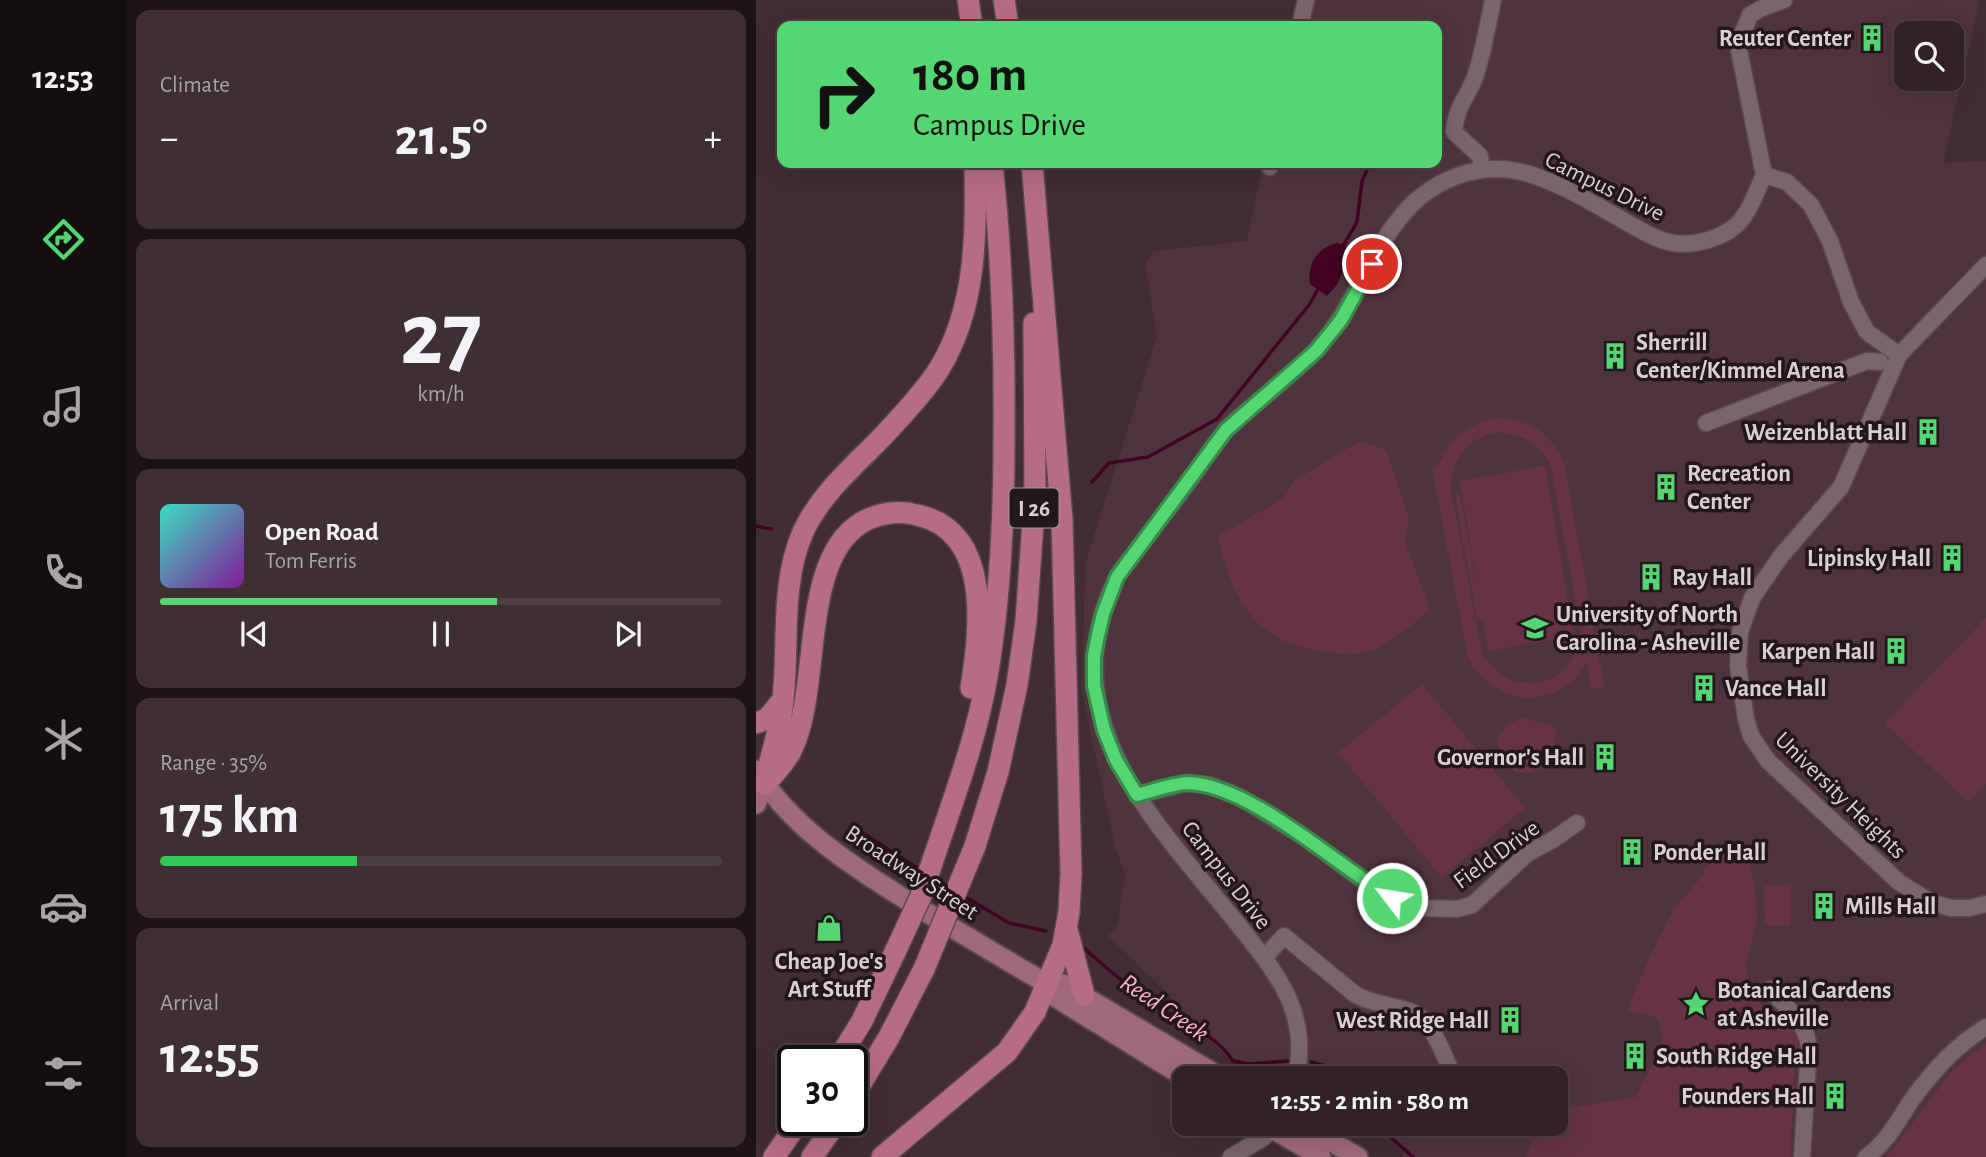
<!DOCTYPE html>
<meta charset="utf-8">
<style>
:root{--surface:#312226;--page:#3d2f32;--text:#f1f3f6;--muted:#a8a4a7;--line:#4c3f43;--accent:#54d672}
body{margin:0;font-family:"Alegreya Sans",sans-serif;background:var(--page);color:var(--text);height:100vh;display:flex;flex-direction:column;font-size:26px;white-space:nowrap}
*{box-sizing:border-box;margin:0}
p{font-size:23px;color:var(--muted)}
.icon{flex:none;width:38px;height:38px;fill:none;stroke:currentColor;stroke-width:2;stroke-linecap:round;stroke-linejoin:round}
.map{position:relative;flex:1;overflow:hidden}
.panel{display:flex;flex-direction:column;gap:10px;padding:10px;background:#1b1315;width:630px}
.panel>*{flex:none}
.hud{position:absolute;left:21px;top:21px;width:665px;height:147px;border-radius:14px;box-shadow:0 7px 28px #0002,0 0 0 2px var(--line);background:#54d672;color:#111;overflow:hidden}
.fabs{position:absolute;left:1138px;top:21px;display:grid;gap:14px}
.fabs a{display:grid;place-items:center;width:70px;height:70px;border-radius:14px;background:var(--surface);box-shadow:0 7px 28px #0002,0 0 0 2px var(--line);font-size:35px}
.speed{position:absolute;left:21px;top:1045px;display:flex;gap:14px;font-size:35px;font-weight:700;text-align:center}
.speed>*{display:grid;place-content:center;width:91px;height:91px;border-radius:50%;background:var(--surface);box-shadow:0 7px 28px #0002,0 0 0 2px var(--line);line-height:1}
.speed .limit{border:4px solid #111;border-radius:10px;background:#fff;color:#111}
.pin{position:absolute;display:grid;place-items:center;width:60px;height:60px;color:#fff;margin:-30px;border:4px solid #fff;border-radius:50%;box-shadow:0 2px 7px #0007}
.me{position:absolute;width:77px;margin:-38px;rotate:301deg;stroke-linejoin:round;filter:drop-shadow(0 0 5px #0008)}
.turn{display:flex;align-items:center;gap:24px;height:147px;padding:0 21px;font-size:32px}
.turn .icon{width:91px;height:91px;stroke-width:2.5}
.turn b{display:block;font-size:49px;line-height:60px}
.big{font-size:52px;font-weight:700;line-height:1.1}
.panel .widget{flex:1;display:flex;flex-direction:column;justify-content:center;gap:10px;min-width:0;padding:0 24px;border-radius:14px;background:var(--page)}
.panel .dial{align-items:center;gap:0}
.dial b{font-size:91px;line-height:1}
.song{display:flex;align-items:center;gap:21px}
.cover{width:84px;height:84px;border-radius:10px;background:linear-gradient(135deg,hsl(170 70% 55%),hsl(290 70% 35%))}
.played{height:7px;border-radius:4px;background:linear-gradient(90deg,var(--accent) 60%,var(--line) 60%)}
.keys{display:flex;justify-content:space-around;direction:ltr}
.heat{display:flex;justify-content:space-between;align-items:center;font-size:38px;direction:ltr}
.charge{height:10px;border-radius:5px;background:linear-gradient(90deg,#34c759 35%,var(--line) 0)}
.trip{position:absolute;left:416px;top:1066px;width:396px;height:70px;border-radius:14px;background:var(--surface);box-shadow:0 7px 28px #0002,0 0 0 2px var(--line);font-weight:700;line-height:70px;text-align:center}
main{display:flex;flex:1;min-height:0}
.menu{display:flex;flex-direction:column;width:126px;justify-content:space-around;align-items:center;background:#140e0f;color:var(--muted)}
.menu .icon{width:49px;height:49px}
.menu .selected{color:var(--accent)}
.menu b{font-size:32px;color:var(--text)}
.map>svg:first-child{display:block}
.built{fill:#50343d;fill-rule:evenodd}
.green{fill:#653345;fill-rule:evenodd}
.water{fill:#410321}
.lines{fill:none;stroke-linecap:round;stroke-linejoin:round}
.stream{stroke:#410321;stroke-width:3.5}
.minor-casing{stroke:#59494e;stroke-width:19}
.major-casing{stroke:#59494e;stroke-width:23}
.highway-casing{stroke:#59494e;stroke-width:24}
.minor{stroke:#7b646b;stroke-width:16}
.major{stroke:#9f697b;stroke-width:19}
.highway{stroke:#b76c86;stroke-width:21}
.highway-bridge-casing{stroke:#59494e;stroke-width:24;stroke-linecap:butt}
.highway-bridge{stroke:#b76c86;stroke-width:21}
.route-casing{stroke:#378b4a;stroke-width:18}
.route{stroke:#54d672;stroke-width:12}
.labels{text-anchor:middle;stroke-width:7;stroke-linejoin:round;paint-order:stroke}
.shield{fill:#22181b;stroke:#a4979a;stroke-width:2}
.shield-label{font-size:23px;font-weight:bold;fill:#dbcdd1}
.poi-label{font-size:24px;font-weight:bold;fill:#dbcdd1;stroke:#22181b;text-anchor:start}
.street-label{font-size:24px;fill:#dbcdd1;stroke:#22181b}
.water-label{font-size:26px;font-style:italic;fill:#ffadc8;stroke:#22181b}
</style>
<main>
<nav class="menu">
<b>12:53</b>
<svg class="icon selected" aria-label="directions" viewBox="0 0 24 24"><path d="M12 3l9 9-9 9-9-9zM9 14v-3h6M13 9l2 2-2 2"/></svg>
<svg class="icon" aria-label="music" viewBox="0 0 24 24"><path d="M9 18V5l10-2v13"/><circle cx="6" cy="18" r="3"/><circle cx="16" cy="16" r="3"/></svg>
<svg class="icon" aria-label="phone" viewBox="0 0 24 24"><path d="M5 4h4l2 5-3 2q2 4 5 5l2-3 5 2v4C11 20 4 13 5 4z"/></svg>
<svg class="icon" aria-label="climate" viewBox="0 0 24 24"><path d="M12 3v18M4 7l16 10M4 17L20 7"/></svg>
<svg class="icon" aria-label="car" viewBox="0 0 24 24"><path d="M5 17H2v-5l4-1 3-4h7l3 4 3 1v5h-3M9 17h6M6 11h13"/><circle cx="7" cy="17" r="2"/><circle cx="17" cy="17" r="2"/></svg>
<svg class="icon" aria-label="filters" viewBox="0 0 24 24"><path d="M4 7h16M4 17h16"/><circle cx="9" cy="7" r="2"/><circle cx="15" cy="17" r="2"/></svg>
</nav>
<section class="panel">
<div class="widget"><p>Climate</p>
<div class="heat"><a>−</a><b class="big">21.5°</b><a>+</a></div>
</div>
<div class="widget dial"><b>27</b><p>km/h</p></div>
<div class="widget">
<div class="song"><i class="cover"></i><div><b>Open Road</b><p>Tom Ferris</p></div></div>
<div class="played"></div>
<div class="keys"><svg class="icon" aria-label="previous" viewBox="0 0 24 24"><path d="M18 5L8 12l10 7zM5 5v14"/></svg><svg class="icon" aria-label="pause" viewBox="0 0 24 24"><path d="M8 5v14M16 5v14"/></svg><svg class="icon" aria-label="next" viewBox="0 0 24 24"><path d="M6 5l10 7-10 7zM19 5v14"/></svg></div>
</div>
<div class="widget"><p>Range · 35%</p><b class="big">175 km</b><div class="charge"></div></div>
<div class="widget"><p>Arrival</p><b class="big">12:55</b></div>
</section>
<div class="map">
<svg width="1230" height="1157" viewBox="0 0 1230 1157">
<rect width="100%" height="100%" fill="#412d33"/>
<path class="built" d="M540,0H1224L1187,163L1230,161V1157H646L651,1148L606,1124H800V1078H526L513,1070L469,1055L418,1005L413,994L352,936L362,925L369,873L359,848L326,691L329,565L401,336L389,263L398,251L491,241L507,163H681V26H535ZM1150,33H1195V79H1150Z"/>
<g class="green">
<path d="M739,418C774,419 792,431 808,462L848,686L836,689L831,663C825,670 821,678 813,684C778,711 730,695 712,657L676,468L682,467C693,439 711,425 739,418ZM744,432C768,435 785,444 795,467L824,624C827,685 756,706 726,653L695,492C694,459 711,437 744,432Z"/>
<path d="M604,441L630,450L653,518L649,542L674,609C657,624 638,641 617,650C605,655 588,654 575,652C502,647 476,602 462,536L527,499L539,480Z"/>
<polygon points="789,466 818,636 732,651 727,618 721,619 699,495 704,494 724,603 704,481"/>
<polygon points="1230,618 1230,783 1212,802 1129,723"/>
<polygon points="666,684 769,808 686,877 582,753"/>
<path d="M766,718L795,725L801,731L790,769C758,778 747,772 741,739L750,725Z"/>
<polygon points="969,849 993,859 999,888 1001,919 989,967 999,998 1018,1015 1037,1021 1045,1030 1046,1055 1039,1055 1034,1157 770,1157 784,1124 800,1124 800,1098 821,1107 880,1097 907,1040 902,1018 871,1011 895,954 918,909 943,880 957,857"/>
<polygon points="1034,885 1035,925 1009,925 1008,886"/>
<polygon points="1230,1043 1230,1157 1131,1157 1196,1071"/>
</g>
<path class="water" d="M581,243L590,245L593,256L581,285L571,296L554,284C551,264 561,248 581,243Z"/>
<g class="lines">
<g class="stream">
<polyline points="643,26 646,21"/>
<polyline points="587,246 601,222 606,181 614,163"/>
<polyline points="336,482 353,463 392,457 461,419 553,305 562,289"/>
<polyline points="0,526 15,529"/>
<polyline points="96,826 166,871"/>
<polyline points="179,879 193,887"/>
<polyline points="206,895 253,923 290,931"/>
<path d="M327,947C350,968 373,988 399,1005C426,1023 459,1033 477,1061L492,1064L532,1061"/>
<polyline points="555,1062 594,1073 597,1078"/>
<polyline points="620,1124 657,1157"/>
</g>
<defs>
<g id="minor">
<polyline points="544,26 550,0"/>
<polyline points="514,167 515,163"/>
<path d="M726,170L724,156L698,132C700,103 714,96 721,71C728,48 732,23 737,0"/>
<polyline points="1008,175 982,45 994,15 1006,8 1028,0"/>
<polyline points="1230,265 1143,355 1085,487 1025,556 996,598 984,632 982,666 990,719 995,736 1012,761 1144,883 1177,903 1195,908 1213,908 1230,904"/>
<polyline points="950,423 1111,361 1124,362"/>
<polyline points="381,795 430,783 453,785 482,796 551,839 606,880 636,898 666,908 701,909 716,905 772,853 795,841 821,823"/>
<path d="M508,958L528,936L600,995C617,1004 636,1005 653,1011C677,1019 686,1052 696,1073L702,1078"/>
<path d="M1014,989C1032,1011 1048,1017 1053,1047L1046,1157"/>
<path d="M540,1078C554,1013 522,975 484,927C402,824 292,722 360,579C365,569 374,559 381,550C399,526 417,503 434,480C447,463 458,442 473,427C501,400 535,378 561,349C596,311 611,259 643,219C673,180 723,159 773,174C803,183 831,200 858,215C874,224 900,241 918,243C936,246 959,240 974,230C992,219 999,194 1008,175L1031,182L1055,205L1074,241L1095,302L1111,332L1143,355"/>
<polyline points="779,1078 781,1077"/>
<polyline points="475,1157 507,1138 521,1124"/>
<path d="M1110,1157C1132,1142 1142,1120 1157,1098C1178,1070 1200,1045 1230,1027"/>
</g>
<g id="major">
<path d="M0,770C34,825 90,862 144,896C192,926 242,955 291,984L299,997L430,1078"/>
<polyline points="0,804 9,784"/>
<polyline points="291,984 307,984 466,1078"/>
<polyline points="508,1124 565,1157"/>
<polyline points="544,1124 602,1157"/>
</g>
<g id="highway">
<polyline points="212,0 216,26"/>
<polyline points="248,0 252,26"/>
<polyline points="0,723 11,719 25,702"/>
<path d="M9,784C13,761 21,739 25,716C35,656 22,589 47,532C65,493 99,465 128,435C147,414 168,393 183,369C221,308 220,233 219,163"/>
<path d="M9,784C19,773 28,764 35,751C66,690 43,561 105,523C121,513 143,510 161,515C237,531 224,631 215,688"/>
<polyline points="219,846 242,772 261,685 270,621 279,494 278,323"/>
<path d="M177,860C197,800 220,740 231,677C244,600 248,522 248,444C249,350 246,256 236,163"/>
<polyline points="312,933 328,995"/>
<polyline points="82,1060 106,1021 140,950"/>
<polyline points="96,1098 133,1037 168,969"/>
<polyline points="18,1157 44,1120"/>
<polyline points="56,1157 82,1120"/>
<polyline points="126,1157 251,1052 279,1012 307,945 313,912 315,874 306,520 276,163"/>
</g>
</defs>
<use href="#minor" class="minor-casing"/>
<use href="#major" class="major-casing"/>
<use href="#highway" class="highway-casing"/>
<use href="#minor" class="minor"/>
<use href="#major" class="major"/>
<use href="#highway" class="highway"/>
<defs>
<g id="highway-bridge">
<polyline points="140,950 164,898 177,860"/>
<polyline points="168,969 219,846"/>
</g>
</defs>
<use href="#highway-bridge" class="highway-bridge-casing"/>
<use href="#highway-bridge" class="highway-bridge"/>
</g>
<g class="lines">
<defs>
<path id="route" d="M616,264L585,320L560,351L470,430L361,577L347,614L342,635L338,656V686L348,730L360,760L381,795C397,791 417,783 433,783C496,786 580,865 636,898"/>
</defs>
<use href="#route" class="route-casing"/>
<use href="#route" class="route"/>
</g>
<defs>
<symbol id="building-bare" viewBox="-9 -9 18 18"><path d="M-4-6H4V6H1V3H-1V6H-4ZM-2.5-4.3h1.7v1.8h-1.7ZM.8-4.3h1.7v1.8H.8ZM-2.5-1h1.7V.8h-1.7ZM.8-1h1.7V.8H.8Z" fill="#54d672" stroke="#22181b" stroke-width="2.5" paint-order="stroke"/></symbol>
<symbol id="university-bare" viewBox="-9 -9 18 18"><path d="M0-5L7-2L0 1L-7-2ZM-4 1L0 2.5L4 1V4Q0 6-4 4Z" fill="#54d672" stroke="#22181b" stroke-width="2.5" paint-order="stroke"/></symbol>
<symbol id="shop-bare" viewBox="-9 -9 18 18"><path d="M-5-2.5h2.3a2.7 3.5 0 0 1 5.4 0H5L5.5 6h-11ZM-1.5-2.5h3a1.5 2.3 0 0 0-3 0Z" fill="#54d672" stroke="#22181b" stroke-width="2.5" paint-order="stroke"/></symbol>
<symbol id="sight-bare" viewBox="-9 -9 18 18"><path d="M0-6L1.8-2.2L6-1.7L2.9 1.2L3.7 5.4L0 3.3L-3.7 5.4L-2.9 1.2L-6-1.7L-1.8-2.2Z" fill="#54d672" stroke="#22181b" stroke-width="2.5" paint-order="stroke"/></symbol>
</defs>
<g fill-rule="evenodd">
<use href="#building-bare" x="1097" y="19" width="38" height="38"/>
<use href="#building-bare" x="840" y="337" width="38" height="38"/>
<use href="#building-bare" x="1153" y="413" width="38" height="38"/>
<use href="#building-bare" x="891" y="468" width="38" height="38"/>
<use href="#building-bare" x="1177" y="539" width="38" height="38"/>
<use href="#building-bare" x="876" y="558" width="38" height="38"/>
<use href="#university-bare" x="760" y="609" width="38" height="38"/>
<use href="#building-bare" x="1121" y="632" width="38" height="38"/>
<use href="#building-bare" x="929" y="669" width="38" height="38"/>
<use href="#building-bare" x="830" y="738" width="38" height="38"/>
<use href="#building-bare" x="857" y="833" width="38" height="38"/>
<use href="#building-bare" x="1049" y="887" width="38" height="38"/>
<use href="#shop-bare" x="54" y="909" width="38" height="38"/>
<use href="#sight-bare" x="921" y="985" width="38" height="38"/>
<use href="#building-bare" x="735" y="1001" width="38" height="38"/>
<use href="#building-bare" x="860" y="1037" width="38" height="38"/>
<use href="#building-bare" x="1060" y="1077" width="38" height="38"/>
</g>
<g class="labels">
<rect class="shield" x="253.5" y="488.5" width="49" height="39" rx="5"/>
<g class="shield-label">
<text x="278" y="516">I 26</text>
</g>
<g class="poi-label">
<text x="1095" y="46" text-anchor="end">Reuter Center</text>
<text x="880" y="350">Sherrill<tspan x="880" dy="28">Center/Kimmel Arena</tspan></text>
<text x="1151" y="440" text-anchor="end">Weizenblatt Hall</text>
<text x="931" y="481">Recreation<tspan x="931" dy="28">Center</tspan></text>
<text x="1175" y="566" text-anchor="end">Lipinsky Hall</text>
<text x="916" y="585">Ray Hall</text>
<text x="800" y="622">University of North<tspan x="800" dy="28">Carolina - Asheville</tspan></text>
<text x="1119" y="659" text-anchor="end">Karpen Hall</text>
<text x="969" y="696">Vance Hall</text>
<text x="828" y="765" text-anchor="end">Governor's Hall</text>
<text x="897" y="860">Ponder Hall</text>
<text x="1089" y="914">Mills Hall</text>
<text x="73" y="969" text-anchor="middle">Cheap Joe's<tspan x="73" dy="28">Art Stuff</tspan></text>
<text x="961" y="998">Botanical Gardens<tspan x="961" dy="28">at Asheville</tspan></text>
<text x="733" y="1028" text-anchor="end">West Ridge Hall</text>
<text x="900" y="1064">South Ridge Hall</text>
<text x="1058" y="1104" text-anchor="end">Founders Hall</text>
</g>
<g class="street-label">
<text transform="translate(849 186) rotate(26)" y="8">Campus Drive</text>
<text transform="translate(1085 795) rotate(44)" y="8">University Heights</text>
<text transform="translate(740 854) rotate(-36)" y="8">Field Drive</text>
<text transform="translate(156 872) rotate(33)" y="8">Broadway Street</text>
<text transform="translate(471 875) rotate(52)" y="8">Campus Drive</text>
</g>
<g class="water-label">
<text transform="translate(409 1007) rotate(34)" y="9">Reed Creek</text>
</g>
</g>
</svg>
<div class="fabs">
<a><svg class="icon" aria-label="search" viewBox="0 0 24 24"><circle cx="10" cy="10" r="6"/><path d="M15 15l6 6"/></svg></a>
</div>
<div class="speed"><div class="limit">30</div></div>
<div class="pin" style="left:616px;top:264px;background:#d93025"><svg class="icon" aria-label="arrive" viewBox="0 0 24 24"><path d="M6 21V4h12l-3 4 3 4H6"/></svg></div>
<svg class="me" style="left:636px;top:898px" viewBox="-20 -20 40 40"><circle r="17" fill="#54d672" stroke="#fff" stroke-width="3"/><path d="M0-11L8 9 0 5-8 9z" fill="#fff"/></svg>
<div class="trip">12:55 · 2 min · 580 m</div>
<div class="hud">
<div class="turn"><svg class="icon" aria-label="right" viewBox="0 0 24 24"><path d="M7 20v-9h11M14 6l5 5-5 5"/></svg><div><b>180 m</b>Campus Drive</div></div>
</div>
</div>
</main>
